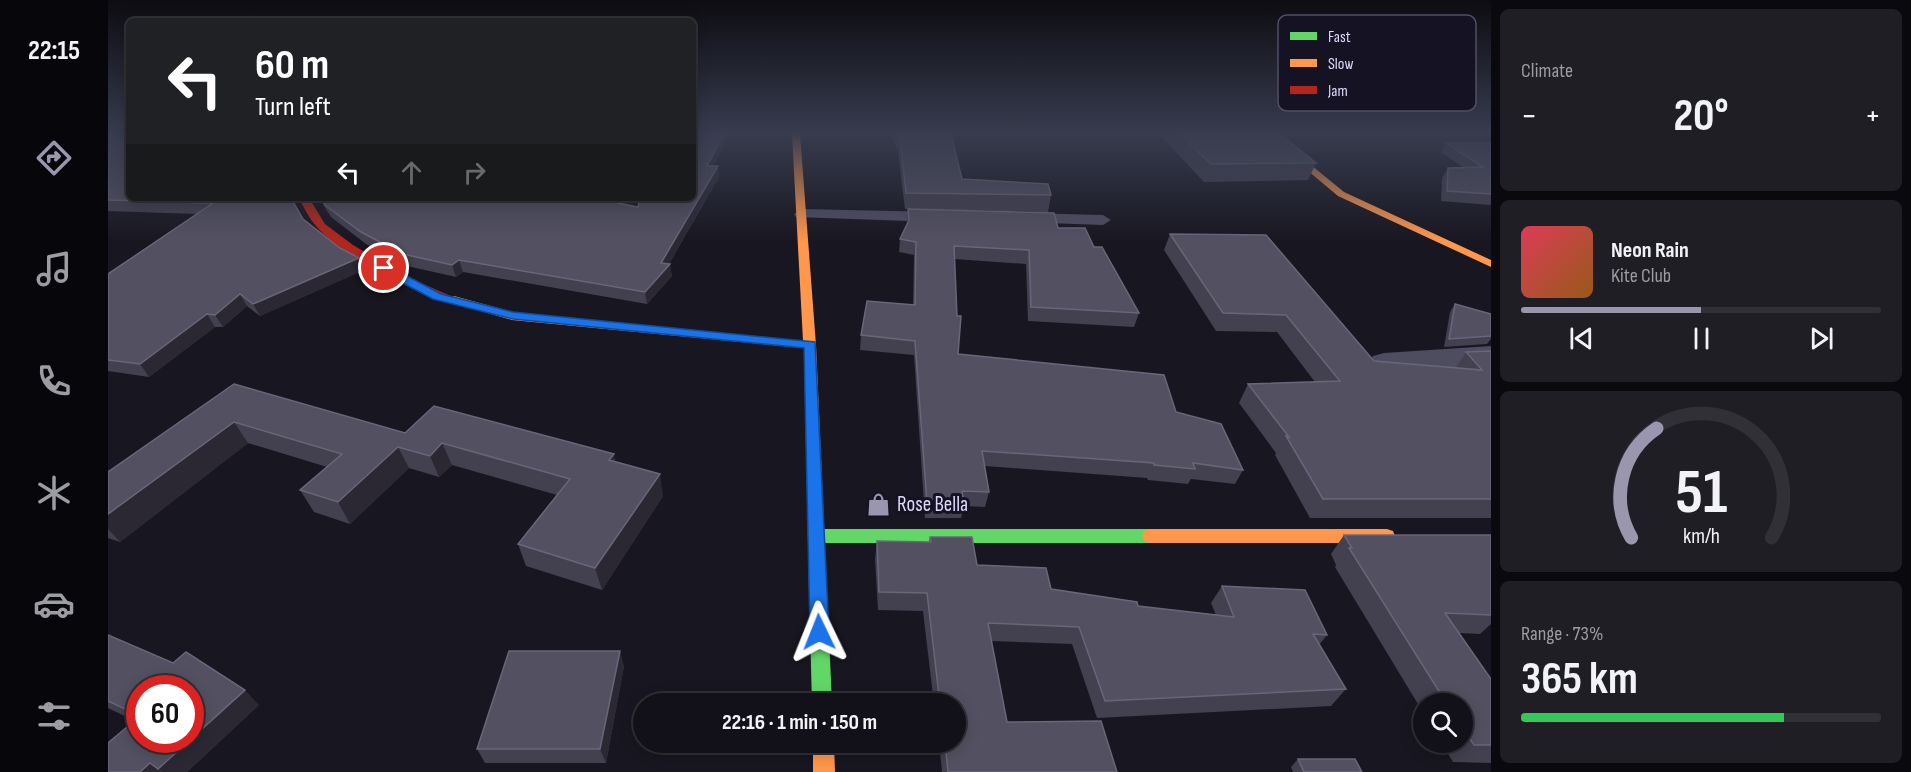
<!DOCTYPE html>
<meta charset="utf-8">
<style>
:root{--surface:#121018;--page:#1f1e25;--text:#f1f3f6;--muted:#9c9da2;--line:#313037;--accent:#9996ae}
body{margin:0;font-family:"Sofia Sans Condensed",sans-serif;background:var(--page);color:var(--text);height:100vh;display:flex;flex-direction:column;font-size:22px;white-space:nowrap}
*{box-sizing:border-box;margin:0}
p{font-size:20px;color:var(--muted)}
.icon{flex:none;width:33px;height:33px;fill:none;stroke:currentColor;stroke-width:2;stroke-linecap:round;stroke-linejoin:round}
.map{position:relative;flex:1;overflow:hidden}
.sheet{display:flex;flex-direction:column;gap:9px;padding:9px;background:#0a090d;width:420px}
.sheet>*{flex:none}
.top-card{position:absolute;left:18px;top:18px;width:570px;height:183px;border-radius:9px;box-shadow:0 3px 15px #0003,0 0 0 2px var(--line);background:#202124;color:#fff;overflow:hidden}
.buttons{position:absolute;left:1305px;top:693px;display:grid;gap:12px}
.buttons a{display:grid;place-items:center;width:60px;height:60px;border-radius:50%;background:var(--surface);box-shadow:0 3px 15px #0003,0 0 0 2px var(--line);font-size:30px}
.speed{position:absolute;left:18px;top:675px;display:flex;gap:12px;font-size:30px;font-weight:700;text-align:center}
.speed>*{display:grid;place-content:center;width:78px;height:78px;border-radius:50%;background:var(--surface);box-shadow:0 3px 15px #0003,0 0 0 2px var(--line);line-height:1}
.speed .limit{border:9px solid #d22;background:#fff;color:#111}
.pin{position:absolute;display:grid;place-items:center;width:51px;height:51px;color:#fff;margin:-26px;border:3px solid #fff;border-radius:50%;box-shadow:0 2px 6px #0007}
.me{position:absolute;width:66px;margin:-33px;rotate:358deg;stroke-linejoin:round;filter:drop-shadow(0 0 4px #0008)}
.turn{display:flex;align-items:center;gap:21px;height:126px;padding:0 30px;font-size:27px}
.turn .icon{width:78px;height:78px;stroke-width:2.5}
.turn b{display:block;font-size:42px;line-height:51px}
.lanes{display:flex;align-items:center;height:57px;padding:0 30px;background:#0003;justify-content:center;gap:30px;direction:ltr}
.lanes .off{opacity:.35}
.big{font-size:45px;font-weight:700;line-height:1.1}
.sheet .tile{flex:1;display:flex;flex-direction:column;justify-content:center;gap:9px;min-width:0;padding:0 21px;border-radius:9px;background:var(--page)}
.sheet .dial{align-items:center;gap:0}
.dial svg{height:156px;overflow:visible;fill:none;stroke:var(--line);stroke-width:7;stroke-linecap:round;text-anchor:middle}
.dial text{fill:var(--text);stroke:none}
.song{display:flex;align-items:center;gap:18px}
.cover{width:72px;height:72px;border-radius:9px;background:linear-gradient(135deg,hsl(350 70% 55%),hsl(30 70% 35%))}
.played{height:6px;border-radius:3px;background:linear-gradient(90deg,var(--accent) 50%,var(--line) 50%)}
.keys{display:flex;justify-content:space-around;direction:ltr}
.heat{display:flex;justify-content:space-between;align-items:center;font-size:33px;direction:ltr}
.charge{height:9px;border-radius:4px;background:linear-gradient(90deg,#34c759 73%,var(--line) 0)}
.trip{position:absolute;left:525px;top:693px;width:333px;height:60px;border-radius:30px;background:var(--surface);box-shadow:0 3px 15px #0003,0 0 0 2px var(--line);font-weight:700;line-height:60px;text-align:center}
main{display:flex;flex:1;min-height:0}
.tabs{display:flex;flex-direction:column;width:108px;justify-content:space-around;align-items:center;background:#07060a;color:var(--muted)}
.tabs .icon{width:42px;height:42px}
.tabs .on{color:var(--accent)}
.tabs b{font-size:27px;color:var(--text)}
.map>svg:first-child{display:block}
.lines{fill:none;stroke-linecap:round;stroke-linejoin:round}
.lane{fill:#4e4d5f;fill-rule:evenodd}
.street{fill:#4e4d5f;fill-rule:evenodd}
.fast{fill:#63d668;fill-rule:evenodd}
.slow{fill:#ff974d;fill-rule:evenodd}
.jam{fill:#b3261e;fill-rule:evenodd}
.wall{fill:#43404f}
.shaded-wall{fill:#2b2834}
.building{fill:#535061;stroke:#696679;stroke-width:1.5}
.route{fill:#1a73e8;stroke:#114b97;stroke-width:1.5}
.labels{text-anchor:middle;stroke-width:6;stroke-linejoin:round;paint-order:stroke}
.poi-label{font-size:21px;fill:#dedbfa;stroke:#151224;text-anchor:start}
.key{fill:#151224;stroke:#514e64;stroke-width:1.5}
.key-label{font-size:16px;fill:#dedbfa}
</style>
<main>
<nav class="tabs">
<b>22:15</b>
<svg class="icon on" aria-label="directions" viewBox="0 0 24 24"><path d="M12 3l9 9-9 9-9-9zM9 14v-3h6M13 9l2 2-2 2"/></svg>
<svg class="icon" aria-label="music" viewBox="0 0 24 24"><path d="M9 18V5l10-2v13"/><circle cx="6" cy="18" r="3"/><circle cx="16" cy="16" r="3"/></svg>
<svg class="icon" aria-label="phone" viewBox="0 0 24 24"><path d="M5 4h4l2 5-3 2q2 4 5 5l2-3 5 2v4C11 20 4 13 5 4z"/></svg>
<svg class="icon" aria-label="climate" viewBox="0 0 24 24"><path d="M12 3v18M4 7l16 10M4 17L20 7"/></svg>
<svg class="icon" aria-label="car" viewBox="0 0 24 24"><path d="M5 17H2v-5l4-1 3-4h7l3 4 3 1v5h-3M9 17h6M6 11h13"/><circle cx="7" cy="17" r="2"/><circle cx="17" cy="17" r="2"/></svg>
<svg class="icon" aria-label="filters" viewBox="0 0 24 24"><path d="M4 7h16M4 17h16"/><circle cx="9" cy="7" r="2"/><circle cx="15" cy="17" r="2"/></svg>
</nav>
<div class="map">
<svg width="1383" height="772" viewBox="0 0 1383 772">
<rect width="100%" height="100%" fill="#181620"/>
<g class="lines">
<g class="lane">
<polygon points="694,209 830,212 838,217 830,222 688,217 686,214"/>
<polygon points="917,213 995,215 1003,220 995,225 911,222 909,218"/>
</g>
<polygon class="street" points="1383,346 1383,366 1276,373 1265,370 1260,363 1265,356 1276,353"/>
<g class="fast">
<polygon points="708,529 1042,529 1048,531 1050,536 1048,541 1042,543 708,543 702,541 700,536 702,531"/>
<polygon points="710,583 716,586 719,591 724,704 704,704 701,591 704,586"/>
</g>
<g class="slow">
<polygon points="684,134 692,134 708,345 719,591 716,596 710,599 704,596 701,591 696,348 404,320 342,302 340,300 346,296 405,312 695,341"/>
<polygon points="1156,134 1165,134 1236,192 1383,260 1383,267 1230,196"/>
<polygon points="1042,529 1279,529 1285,531 1287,536 1285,541 1279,543 1042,543 1036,541 1034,536 1036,531"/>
<polygon points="705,742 726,742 727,772 705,772"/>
</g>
<path class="jam" d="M191,198H201L217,224L245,245L299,277L352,300L346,304C306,293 235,257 208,226C201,218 196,208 191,198Z"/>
</g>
<g class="wall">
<polygon points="0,134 183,198 195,219 256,270 152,316 139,306 115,327 107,327 41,377 0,371 0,274 89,214 0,211"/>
<polygon points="585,134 622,134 605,166 610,166 611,177 561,264 564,276 539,304 355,272 348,277 299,266 258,244 223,217 211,198 485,198 530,207"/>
<polygon points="782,134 843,134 854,179 943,195 940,212 797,209 790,151"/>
<polygon points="1051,134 1172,134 1208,163 1200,180 1096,182"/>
<polygon points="1338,143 1383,143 1383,205 1333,201 1334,178 1340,168 1356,168 1333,152"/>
<polygon points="800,209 950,228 986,247 1031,313 1026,327 920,321 918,264 846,259 850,354 1068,412 1135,470 1127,484 1083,479 1080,484 1040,480 1039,478 877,466 881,492 877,507 856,506 853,518 817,518 806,355 752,350 753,335 805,305 806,255 791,252 792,239 799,225"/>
<polygon points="1062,234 1266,361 1348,368 1358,352 1383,351 1383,518 1202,518 1167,455 1168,453 1131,403 1140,384 1207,382 1169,332 1108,331 1056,250"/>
<polygon points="1347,304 1383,314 1383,339 1379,344 1336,347 1342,312"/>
<polygon points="126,384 297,433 508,462 555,496 494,590 418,566 410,544 449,495 344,465 331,477 301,468 242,524 206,512 192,490 219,467 140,443 12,542 0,538 0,472"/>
<polygon points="1236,535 1383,535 1383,624 1372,634 1351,633 1383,679 1383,763 1345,762 1333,742 1354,742 1354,704 1316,704 1316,714 1227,567 1228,565 1223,554"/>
<polygon points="822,537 869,565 943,589 1030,606 1108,615 1103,603 1114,586 1219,635 1211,645 1238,689 1223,706 989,718 964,644 883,641 899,722 1009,772 834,772 831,742 848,742 848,704 826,704 815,611 770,610 767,559 769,541 821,542"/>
<polygon points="0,635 151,705 79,772 0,772 27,721 0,708"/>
<polygon points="516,666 498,763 377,763 369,749"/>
<polygon points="1190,759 1254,772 1185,772 1183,767"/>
</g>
<g class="shaded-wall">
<polygon points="616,134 622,134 600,177 599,166"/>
<polygon points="610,166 611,177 558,269 562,264 564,276 539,304 537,292"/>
<polygon points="251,258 256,270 152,316 145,304"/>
<polygon points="351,260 355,272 348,277 344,265"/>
<polygon points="132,294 139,306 115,327 107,315"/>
<polygon points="99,314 107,327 41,377 32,364"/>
<polygon points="126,422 140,443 12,542 0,529 0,514"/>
<polygon points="334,443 344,465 331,477 322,456"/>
<polygon points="290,447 301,468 242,524 230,502"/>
<polygon points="506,454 511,476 501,460"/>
<polygon points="552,474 555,496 494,590 487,568"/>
<polygon points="512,651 516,666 498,763 492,749"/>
<polygon points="137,690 151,705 79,772 54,772 50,769"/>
<polygon points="42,763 53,772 32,772"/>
</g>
<g class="building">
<polygon points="0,134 21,134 21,198 183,198 195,219 232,248 251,258 145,304 132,294 107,315 99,314 32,364 0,360 0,274 105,203 0,200"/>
<polygon points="585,134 616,134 599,166 610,166 553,263 562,264 537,292 351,260 344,265 295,254 253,232 218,206 213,198 485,198 530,207 532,198 585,198"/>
<polygon points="790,134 843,134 854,179 940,184 943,195 798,193 792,137"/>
<polygon points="1072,134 1172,134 1208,163 1103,164"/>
<polygon points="1338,143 1383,143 1383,194 1339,191 1340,168 1375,167"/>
<polygon points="800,209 946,213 950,228 977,228 986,247 994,247 1031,313 923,307 921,250 846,246 849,316 853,316 850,354 1056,375 1068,412 1113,424 1135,470 1085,463 1087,469 1046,465 1046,463 874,451 881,492 854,491 856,503 819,503 807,341 753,335 759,301 807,305 808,242 792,239 801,220"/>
<polygon points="1062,234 1158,235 1266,361 1374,370 1358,352 1383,351 1383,499 1215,499 1178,436 1181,437 1140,384 1232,381 1178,315 1115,313"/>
<polygon points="1347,304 1383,314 1383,336 1341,339"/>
<polygon points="126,384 297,433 326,406 506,454 501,460 552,474 487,568 410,544 462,479 334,443 322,456 290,447 230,502 192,490 234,454 126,422 0,514 0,472"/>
<polygon points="1236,535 1383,535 1383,615 1337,613 1383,679 1383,745 1366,745 1354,727 1354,704 1339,704 1241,548 1244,548"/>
<polygon points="822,537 864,537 869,565 938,568 943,589 1029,602 1030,606 1126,617 1114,586 1197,590 1219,635 1205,634 1238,689 997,701 971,627 880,623 899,722 993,721 1009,772 840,772 837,742 848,742 848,704 832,704 819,593 771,592 769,541 823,542"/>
<polygon points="0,635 65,663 78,652 137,690 50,769 42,763 32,772 0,772 0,743 32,716 32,740 82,740 82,688 32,688 32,716 0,701"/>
<polygon points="401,651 512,651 492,749 369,749"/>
<polygon points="1190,759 1247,759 1254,772 1196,772"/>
</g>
<linearGradient id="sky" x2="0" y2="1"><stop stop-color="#0d0c12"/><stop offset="0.55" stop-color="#373c4e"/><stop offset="1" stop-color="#373c4e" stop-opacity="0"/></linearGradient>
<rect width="1383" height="242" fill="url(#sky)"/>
<polygon class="route" points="272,266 280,266 333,294 405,312 707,342 721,632 718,637 711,640 705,637 702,632 696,348 405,319 325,299 272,271"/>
<defs>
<symbol id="shop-bare" viewBox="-9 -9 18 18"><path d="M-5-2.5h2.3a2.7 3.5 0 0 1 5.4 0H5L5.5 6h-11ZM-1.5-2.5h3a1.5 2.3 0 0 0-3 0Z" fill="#9996ae" stroke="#151224" stroke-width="2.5" paint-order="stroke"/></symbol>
</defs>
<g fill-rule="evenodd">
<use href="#shop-bare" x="754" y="488" width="33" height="33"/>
</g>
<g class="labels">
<g class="poi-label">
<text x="789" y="511">Rose Bella</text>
</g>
</g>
<rect x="1170" y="15" width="198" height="96" rx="9" class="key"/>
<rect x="1182" y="32" width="27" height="8" fill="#63d668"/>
<rect x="1182" y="59" width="27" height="8" fill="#ff974d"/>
<rect x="1182" y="86" width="27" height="8" fill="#b3261e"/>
<g class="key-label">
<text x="1220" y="42">Fast</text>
<text x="1220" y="69">Slow</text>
<text x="1220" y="96">Jam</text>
</g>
</svg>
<div class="buttons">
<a><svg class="icon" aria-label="search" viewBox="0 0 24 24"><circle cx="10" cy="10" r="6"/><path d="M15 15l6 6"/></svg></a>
</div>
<div class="speed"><div class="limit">60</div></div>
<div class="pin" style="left:276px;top:268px;background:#d93025"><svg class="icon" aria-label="arrive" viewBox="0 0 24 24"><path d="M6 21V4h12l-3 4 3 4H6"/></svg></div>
<svg class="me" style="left:711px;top:632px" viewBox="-20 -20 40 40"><path d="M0-17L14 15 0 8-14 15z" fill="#1a73e8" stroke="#fff" stroke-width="4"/></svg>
<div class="trip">22:16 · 1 min · 150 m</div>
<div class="top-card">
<div class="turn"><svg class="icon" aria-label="left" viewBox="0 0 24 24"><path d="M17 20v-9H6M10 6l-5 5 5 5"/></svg><div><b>60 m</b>Turn left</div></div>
<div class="lanes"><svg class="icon" aria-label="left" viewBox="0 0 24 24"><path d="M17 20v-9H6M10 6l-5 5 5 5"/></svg><svg class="icon off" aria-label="ahead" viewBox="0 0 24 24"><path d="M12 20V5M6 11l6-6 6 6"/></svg><svg class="icon off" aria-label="right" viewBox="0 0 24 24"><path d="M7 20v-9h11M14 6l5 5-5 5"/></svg></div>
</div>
</div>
<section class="sheet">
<div class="tile"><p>Climate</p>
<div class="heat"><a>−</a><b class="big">20°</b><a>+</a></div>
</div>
<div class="tile">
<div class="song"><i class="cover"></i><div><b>Neon Rain</b><p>Kite Club</p></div></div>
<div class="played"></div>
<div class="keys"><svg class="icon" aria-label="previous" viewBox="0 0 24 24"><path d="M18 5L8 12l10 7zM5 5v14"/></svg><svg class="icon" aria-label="pause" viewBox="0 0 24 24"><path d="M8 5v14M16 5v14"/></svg><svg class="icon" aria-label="next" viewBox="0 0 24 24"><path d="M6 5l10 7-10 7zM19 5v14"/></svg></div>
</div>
<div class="tile dial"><svg viewBox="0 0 100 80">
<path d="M14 69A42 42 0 1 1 86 69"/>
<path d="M14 69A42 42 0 0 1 27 13" stroke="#9996ae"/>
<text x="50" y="56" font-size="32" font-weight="700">51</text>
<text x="50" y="72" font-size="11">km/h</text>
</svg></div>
<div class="tile"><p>Range · 73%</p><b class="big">365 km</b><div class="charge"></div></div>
</section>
</main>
